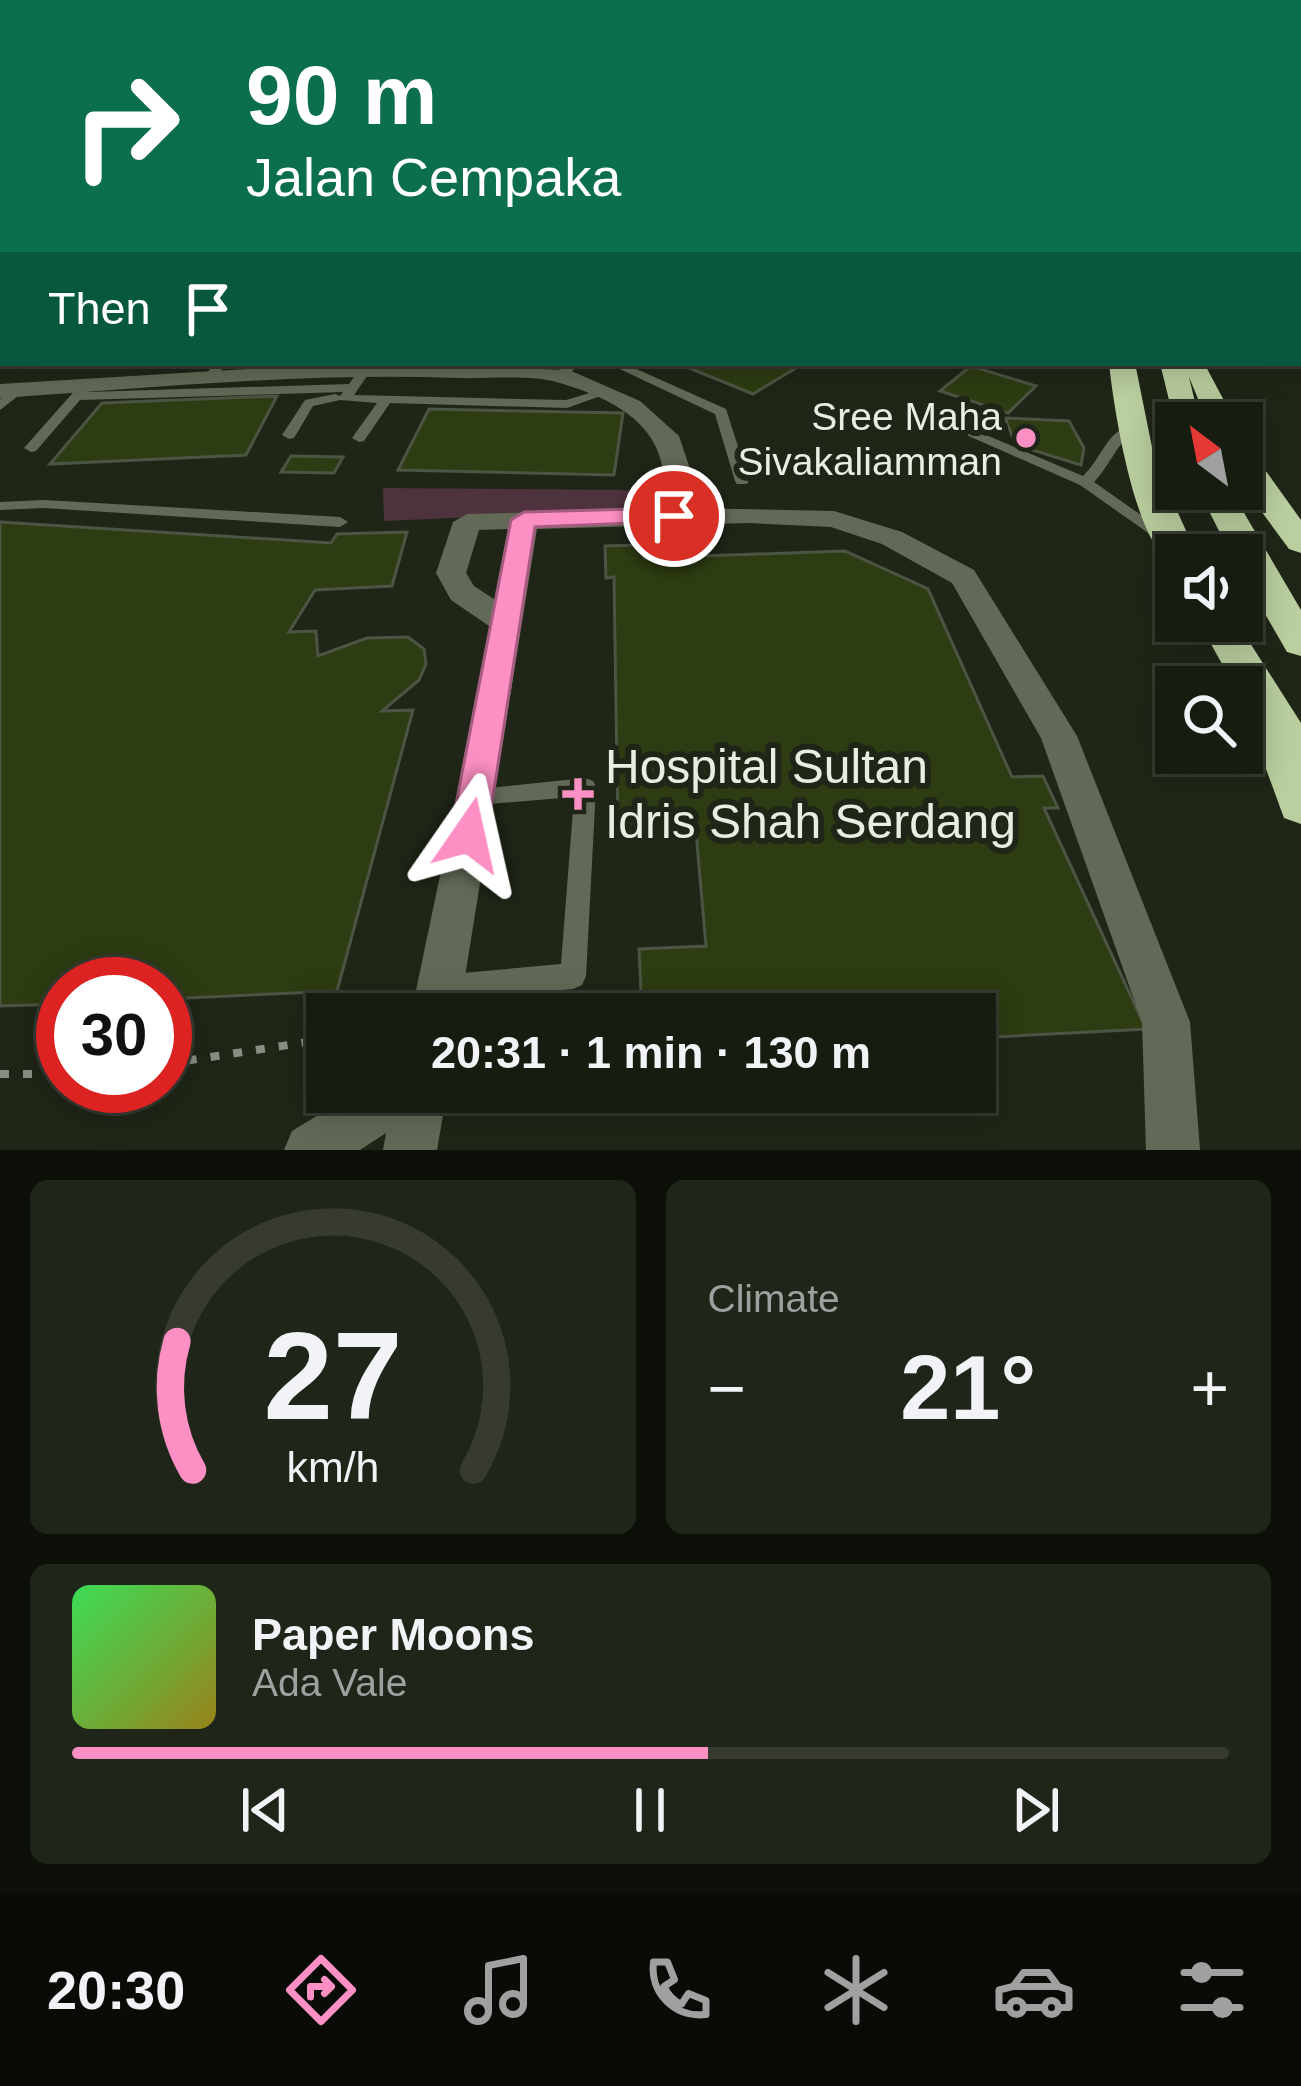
<!DOCTYPE html>
<meta charset="utf-8">
<style>
:root{--surface:#171c11;--page:#20251a;--text:#f1f3f6;--muted:#9ea19f;--line:#363a31;--accent:#fc8fc3}
body{margin:0;font-family:Arial,sans-serif;background:var(--page);color:var(--text);height:100vh;display:flex;flex-direction:column;font-size:45px;white-space:nowrap}
*{box-sizing:border-box;margin:0}
p{font-size:39px;color:var(--muted)}
.icon{flex:none;width:66px;height:66px;fill:none;stroke:currentColor;stroke-width:2;stroke-linecap:round;stroke-linejoin:round}
.map{position:relative;height:1150px;overflow:hidden}
.drawer{display:flex;flex-direction:column;gap:30px;padding:30px;background:#0d0f09;flex:1}
.drawer>*{flex:none}
.guide{position:absolute;left:0px;top:0px;width:1302px;height:366px;box-shadow:0 6px 30px #0003,0 0 0 3px var(--line);background:#0b6e4f;color:#fff;overflow:hidden}
.needle{width:78px;rotate:328deg}
.controls{position:absolute;left:1155px;top:402px;display:grid;gap:24px}
.controls a{display:grid;place-items:center;width:108px;height:108px;border-radius:0px;background:var(--surface);box-shadow:0 6px 30px #0003,0 0 0 3px var(--line);font-size:60px}
.speed{position:absolute;left:36px;top:957px;display:flex;gap:24px;font-size:60px;font-weight:700;text-align:center}
.speed>*{display:grid;place-content:center;width:156px;height:156px;border-radius:50%;background:var(--surface);box-shadow:0 6px 30px #0003,0 0 0 3px var(--line);line-height:1}
.speed .limit{border:18px solid #d22;background:#fff;color:#111}
.pin{position:absolute;display:grid;place-items:center;width:102px;height:102px;color:#fff;margin:-51px;border:6px solid #fff;border-radius:50%;box-shadow:0 3px 12px #0007}
.me{position:absolute;width:132px;margin:-66px;rotate:11deg;stroke-linejoin:round;filter:drop-shadow(0 0 9px #0008)}
.turn{display:flex;align-items:center;gap:42px;height:252px;padding:0 48px;font-size:54px}
.turn .icon{width:156px;height:156px;stroke-width:2.5}
.turn b{display:block;font-size:84px;line-height:102px}
.then{display:flex;align-items:center;height:114px;padding:0 48px;background:#0003;gap:24px;font-size:45px}
.big{font-size:90px;font-weight:700;line-height:1.1}
.drawer .card{flex:1;display:flex;flex-direction:column;justify-content:center;gap:18px;min-width:0;padding:0 42px;border-radius:18px;background:var(--page)}
.drawer .dial{align-items:center;gap:0}
.dial svg{height:312px;overflow:visible;fill:none;stroke:var(--line);stroke-width:7;stroke-linecap:round;text-anchor:middle}
.dial text{fill:var(--text);stroke:none}
.song{display:flex;align-items:center;gap:36px}
.cover{width:144px;height:144px;border-radius:18px;background:linear-gradient(135deg,hsl(130 70% 55%),hsl(50 70% 35%))}
.played{height:12px;border-radius:6px;background:linear-gradient(90deg,var(--accent) 55%,var(--line) 55%)}
.keys{display:flex;justify-content:space-around;direction:ltr}
.heat{display:flex;justify-content:space-between;align-items:center;font-size:66px;direction:ltr}
.drawer .tiles{flex:1;display:grid;gap:30px;grid-template-columns:1fr 1fr}
.card:last-child{grid-column:span 2}
.trip{position:absolute;left:306px;top:993px;width:690px;height:120px;border-radius:0px;background:var(--surface);box-shadow:0 6px 30px #0003,0 0 0 3px var(--line);font-weight:700;line-height:120px;text-align:center}
.tab-bar{display:flex;height:192px;justify-content:space-around;align-items:center;background:#090b07;color:var(--muted)}
.tab-bar .icon{width:84px;height:84px}
.tab-bar .selected{color:var(--accent)}
.tab-bar b{font-size:54px;color:var(--text)}
.map>svg:first-child{display:block}
.green{fill:#4e323e}
.building{fill:#2d3c12;stroke:#4c5443;stroke-width:3}
.lines{fill:none;stroke-linecap:round;stroke-linejoin:round}
.path{stroke:#888e81;stroke-width:8;stroke-dasharray:9 14;stroke-linecap:butt}
.lane{fill:#626a57;fill-rule:evenodd}
.street{fill:#626a57;fill-rule:evenodd}
.highway{fill:#bace9f;fill-rule:evenodd}
.route{fill:#fc8fc3;stroke:#a45d7f;stroke-width:3}
.poi-dot{fill:#fc8fc3;stroke:#1f2617;stroke-width:4.5}
.labels{text-anchor:middle;stroke-width:12;stroke-linejoin:round;paint-order:stroke}
.poi-label{font-size:39px;fill:#e9ede3;stroke:#1f2617;text-anchor:end}
.near-poi-label{font-size:48px;fill:#e9ede3;stroke:#1f2617;text-anchor:start}
</style>
<div class="map">
<svg width="1301" height="1150" viewBox="0 0 1301 1150">
<rect width="100%" height="100%" fill="#1f2617"/>
<polygon class="green" points="383,488 631,490 631,510 384,521"/>
<g class="building">
<polygon points="677,363 794,363 801,365 753,394"/>
<polygon points="971,366 1036,386 1008,413 940,391"/>
<polygon points="277,396 246,455 50,464 102,403"/>
<polygon points="429,409 623,413 614,475 398,470"/>
<polygon points="1005,418 1069,421 1084,448 1081,465 1016,445"/>
<polygon points="291,456 343,457 334,473 281,472"/>
<polygon points="0,522 331,543 337,534 407,532 392,586 315,590 289,632 316,631 318,656 367,638 408,637 424,649 426,664 419,680 382,711 413,710 337,991 165,999 165,984 63,984 63,1004 0,1006"/>
<polygon points="644,545 644,558 845,551 928,589 1012,777 1043,776 1058,808 1044,808 1146,1029 975,1038 975,1014 642,1014 639,949 706,946 696,832 618,835 614,577 606,578 605,546"/>
</g>
<g class="lines">
<g class="path">
<polyline points="165,1064 327,1039"/>
<polyline points="0,1074 63,1074"/>
</g>
<g class="lane">
<rect x="0" y="323" width="3" height="6"/>
<polygon points="0,359 3,359 3,363 8,363 0,366"/>
<path d="M153,363H183C176,369 160,369 153,363Z"/>
<polygon points="215,363 227,363 213,381 205,381 203,378"/>
<polygon points="364,363 376,363 354,395 566,400 603,389 609,393 567,408 390,403 364,441 359,442 352,438 377,403 340,400 313,406 294,438 289,439 282,435 305,400 335,394 340,396 343,392 80,400 36,451 31,452 24,448 78,387 86,387 87,392 349,384"/>
<polygon points="567,363 580,363 565,378 557,378 557,372"/>
<polygon points="607,363 623,363 726,409 749,481 747,484 737,484 735,481 715,414"/>
<polygon points="18,386 22,387 22,393 0,410 0,399"/>
<path d="M1129,425L1136,429C1115,446 1111,464 1094,482L1161,529L1164,532L1161,535H1151L1080,485L955,430L962,426L967,427L1083,476C1101,459 1105,435 1129,425Z"/>
<polygon points="44,500 340,517 348,522 340,527 44,508 0,510 0,502"/>
<polygon points="585,778 593,781 596,787 586,976 582,985 573,989 441,1001 432,997 428,988 432,979 441,975 561,964 574,797 477,805 469,802 466,796 469,790"/>
</g>
<g class="street">
<path d="M345,363L569,370L640,401L679,436L693,478L689,508L834,511L902,532L974,570L1077,736L1190,1022L1200,1150H1146L1142,1022L1041,738L952,583L882,544L831,527L749,523L537,529L459,1014H411L492,628L451,600L436,573L453,522L467,514L662,509C675,434 627,403 560,383C531,374 490,379 459,378C306,372 153,388 0,398V384ZM508,529L497,601L474,586L466,573L479,530Z"/>
<polygon points="356,1092 447,1092 437,1150 383,1150 386,1133 360,1150 284,1150 292,1131"/>
</g>
<g class="highway">
<path d="M1109,363H1135L1155,462L1197,555H1176V565C1135,552 1113,403 1109,363Z"/>
<polygon points="1160,363 1204,363 1236,423 1208,423 1189,377 1200,423 1176,423 1176,429"/>
<polygon points="1242,450 1253,453 1301,520 1301,553 1289,549 1242,485"/>
<polygon points="1198,489 1230,489 1301,610 1301,656 1287,652 1242,574 1242,555 1231,555"/>
<polygon points="1198,621 1236,621 1301,723 1301,824 1284,818 1255,739 1260,730 1242,699 1242,687 1235,687"/>
</g>
</g>
<linearGradient id="sky" x2="0" y2="1"><stop stop-color="#11150d"/><stop offset="0.44" stop-color="#3c4747"/><stop offset="1" stop-color="#3c4747" stop-opacity="0"/></linearGradient>
<rect width="1301" height="289" fill="url(#sky)"/>
<polygon class="route" points="674,508 683,510 687,516 683,521 535,527 487,835 482,846 469,851 455,846 450,835 511,520 524,512"/>
<g class="poi-dot">
<circle cx="1026" cy="438" r="12"/>
<path d="M572 776h12v12h12v12h-12v12h-12v-12h-12v-12h12z"/>
</g>
<g class="labels">
<g class="poi-label">
<text x="1002" y="430">Sree Maha<tspan x="1002" dy="45">Sivakaliamman</tspan></text>
</g>
<g class="near-poi-label">
<text x="605" y="783">Hospital Sultan<tspan x="605" dy="55">Idris Shah Serdang</tspan></text>
</g>
</g>
</svg>
<div class="controls">
<a><svg class="needle" viewBox="-14 -14 28 28"><path d="M0-13l5 13h-10z" fill="#e53935"/><path d="M0 13l5-13h-10z" fill="#9ea19f"/></svg></a>
<a><svg class="icon" aria-label="sound" viewBox="0 0 24 24"><path d="M4 9h4l5-4v14l-5-4H4zM17 9q2 3 0 6"/></svg></a>
<a><svg class="icon" aria-label="search" viewBox="0 0 24 24"><circle cx="10" cy="10" r="6"/><path d="M15 15l6 6"/></svg></a>
</div>
<div class="speed"><div class="limit">30</div></div>
<div class="pin" style="left:674px;top:516px;background:#d93025"><svg class="icon" aria-label="arrive" viewBox="0 0 24 24"><path d="M6 21V4h12l-3 4 3 4H6"/></svg></div>
<svg class="me" style="left:469px;top:835px" viewBox="-20 -20 40 40"><path d="M0-17L14 15 0 8-14 15z" fill="#fc8fc3" stroke="#fff" stroke-width="4"/></svg>
<div class="trip">20:31 · 1 min · 130 m</div>
<div class="guide">
<div class="turn"><svg class="icon" aria-label="right" viewBox="0 0 24 24"><path d="M7 20v-9h11M14 6l5 5-5 5"/></svg><div><b>90 m</b>Jalan Cempaka</div></div>
<div class="then">Then<svg class="icon" aria-label="arrive" viewBox="0 0 24 24"><path d="M6 21V4h12l-3 4 3 4H6"/></svg></div>
</div>
</div>
<section class="drawer">
<div class="tiles">
<div class="card dial"><svg viewBox="0 0 100 80">
<path d="M14 69A42 42 0 1 1 86 69"/>
<path d="M14 69A42 42 0 0 1 10 36" stroke="#fc8fc3"/>
<text x="50" y="56" font-size="32" font-weight="700">27</text>
<text x="50" y="72" font-size="11">km/h</text>
</svg></div>
<div class="card"><p>Climate</p>
<div class="heat"><a>−</a><b class="big">21°</b><a>+</a></div>
</div>
<div class="card">
<div class="song"><i class="cover"></i><div><b>Paper Moons</b><p>Ada Vale</p></div></div>
<div class="played"></div>
<div class="keys"><svg class="icon" aria-label="previous" viewBox="0 0 24 24"><path d="M18 5L8 12l10 7zM5 5v14"/></svg><svg class="icon" aria-label="pause" viewBox="0 0 24 24"><path d="M8 5v14M16 5v14"/></svg><svg class="icon" aria-label="next" viewBox="0 0 24 24"><path d="M6 5l10 7-10 7zM19 5v14"/></svg></div>
</div>
</div>
</section>
<nav class="tab-bar">
<b>20:30</b>
<svg class="icon selected" aria-label="directions" viewBox="0 0 24 24"><path d="M12 3l9 9-9 9-9-9zM9 14v-3h6M13 9l2 2-2 2"/></svg>
<svg class="icon" aria-label="music" viewBox="0 0 24 24"><path d="M9 18V5l10-2v13"/><circle cx="6" cy="18" r="3"/><circle cx="16" cy="16" r="3"/></svg>
<svg class="icon" aria-label="phone" viewBox="0 0 24 24"><path d="M5 4h4l2 5-3 2q2 4 5 5l2-3 5 2v4C11 20 4 13 5 4z"/></svg>
<svg class="icon" aria-label="climate" viewBox="0 0 24 24"><path d="M12 3v18M4 7l16 10M4 17L20 7"/></svg>
<svg class="icon" aria-label="car" viewBox="0 0 24 24"><path d="M5 17H2v-5l4-1 3-4h7l3 4 3 1v5h-3M9 17h6M6 11h13"/><circle cx="7" cy="17" r="2"/><circle cx="17" cy="17" r="2"/></svg>
<svg class="icon" aria-label="filters" viewBox="0 0 24 24"><path d="M4 7h16M4 17h16"/><circle cx="9" cy="7" r="2"/><circle cx="15" cy="17" r="2"/></svg>
</nav>
